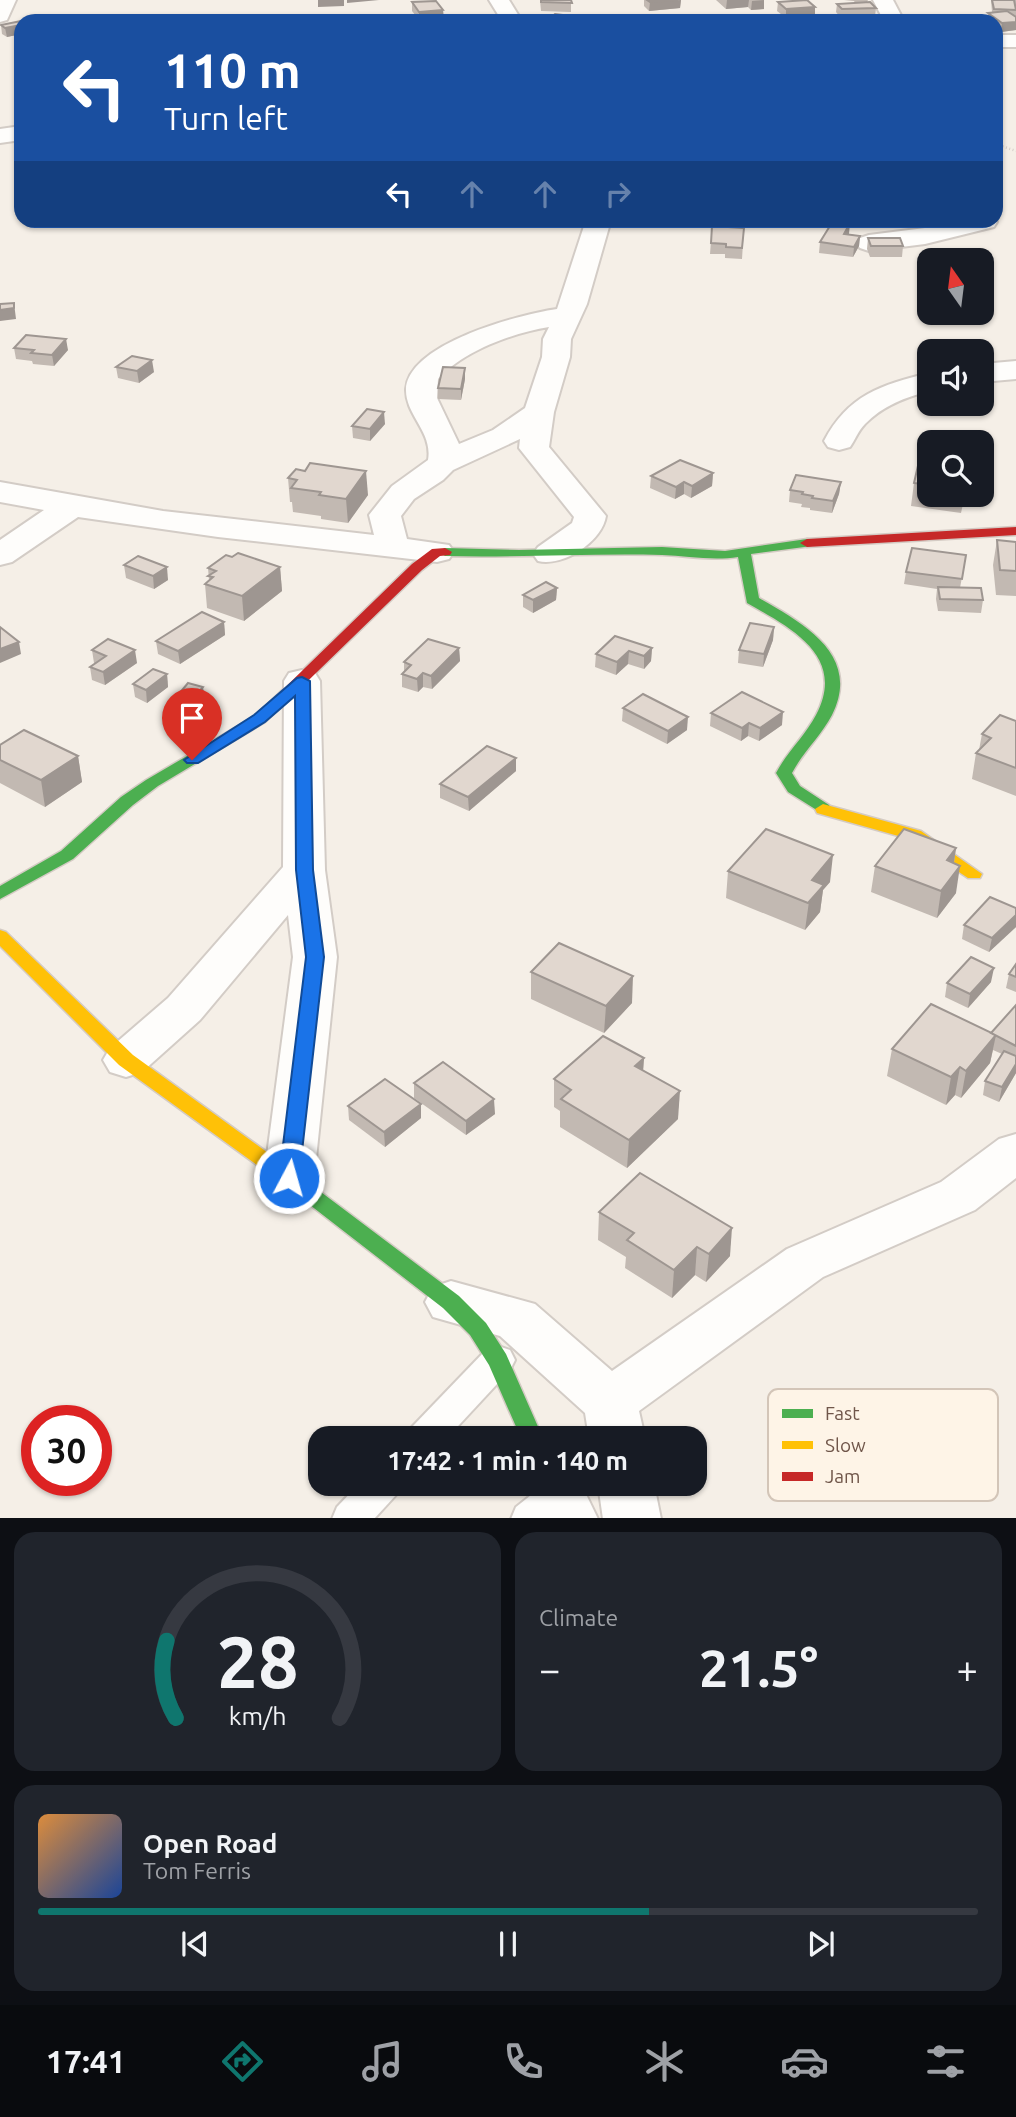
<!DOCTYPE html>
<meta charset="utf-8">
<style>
:root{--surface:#171b24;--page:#20242c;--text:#f1f3f6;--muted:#9ea1a6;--line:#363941;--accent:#0f766e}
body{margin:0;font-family:Ubuntu,sans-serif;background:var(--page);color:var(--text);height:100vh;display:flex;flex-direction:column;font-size:26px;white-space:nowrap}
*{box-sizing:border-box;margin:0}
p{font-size:23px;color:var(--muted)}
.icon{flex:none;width:38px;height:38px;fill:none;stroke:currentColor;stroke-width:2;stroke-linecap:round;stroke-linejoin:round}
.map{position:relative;height:1518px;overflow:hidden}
.side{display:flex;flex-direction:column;gap:14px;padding:14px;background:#0d0f14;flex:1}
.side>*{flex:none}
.guide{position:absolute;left:14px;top:14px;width:989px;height:214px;border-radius:21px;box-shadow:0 2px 5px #0004;background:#1a4fa0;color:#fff;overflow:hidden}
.needle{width:46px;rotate:346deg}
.tools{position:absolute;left:917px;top:248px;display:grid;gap:14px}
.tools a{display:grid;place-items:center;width:77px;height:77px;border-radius:14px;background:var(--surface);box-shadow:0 2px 5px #0004;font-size:35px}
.speed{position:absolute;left:21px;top:1405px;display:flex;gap:14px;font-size:35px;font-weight:700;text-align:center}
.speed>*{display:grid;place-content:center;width:91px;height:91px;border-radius:50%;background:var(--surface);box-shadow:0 2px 5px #0004;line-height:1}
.speed .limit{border:10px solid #d22;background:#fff;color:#111}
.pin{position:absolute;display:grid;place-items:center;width:60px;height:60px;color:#fff;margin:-72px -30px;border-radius:50% 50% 50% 0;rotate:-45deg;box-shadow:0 0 7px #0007}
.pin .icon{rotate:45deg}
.me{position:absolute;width:77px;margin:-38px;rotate:6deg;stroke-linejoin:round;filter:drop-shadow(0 0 5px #0008)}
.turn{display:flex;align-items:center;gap:24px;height:147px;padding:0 35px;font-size:32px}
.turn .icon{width:91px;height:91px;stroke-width:2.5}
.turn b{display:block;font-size:49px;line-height:60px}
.lanes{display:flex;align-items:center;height:66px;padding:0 35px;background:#0003;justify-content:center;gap:35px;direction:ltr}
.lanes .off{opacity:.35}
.big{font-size:52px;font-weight:600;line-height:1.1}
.side .tile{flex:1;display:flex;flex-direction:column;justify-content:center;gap:10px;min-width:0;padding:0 24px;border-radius:21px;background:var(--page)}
.side .dial{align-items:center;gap:0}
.dial svg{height:182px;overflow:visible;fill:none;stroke:var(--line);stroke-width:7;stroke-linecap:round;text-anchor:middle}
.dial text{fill:var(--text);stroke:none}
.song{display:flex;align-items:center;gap:21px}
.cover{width:84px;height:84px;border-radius:10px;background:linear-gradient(135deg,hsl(30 70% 55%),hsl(220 70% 35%))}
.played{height:7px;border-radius:4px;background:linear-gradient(90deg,var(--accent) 65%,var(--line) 65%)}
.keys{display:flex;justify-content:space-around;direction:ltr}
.heat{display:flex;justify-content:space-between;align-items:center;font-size:38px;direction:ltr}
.side .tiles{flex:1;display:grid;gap:14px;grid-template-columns:1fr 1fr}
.tile:last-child{grid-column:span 2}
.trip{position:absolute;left:308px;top:1426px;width:399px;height:70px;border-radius:21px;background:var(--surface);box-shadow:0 2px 5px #0004;font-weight:600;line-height:70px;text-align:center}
.tab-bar{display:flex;height:112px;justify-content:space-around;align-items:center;background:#090b0e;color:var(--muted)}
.tab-bar .icon{width:49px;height:49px}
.tab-bar .selected{color:var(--accent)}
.tab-bar b{font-size:32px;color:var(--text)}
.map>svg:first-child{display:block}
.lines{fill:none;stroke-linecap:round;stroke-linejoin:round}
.lane-casing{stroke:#d3ccc6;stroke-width:4}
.street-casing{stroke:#d3ccc6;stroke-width:4}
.fast-casing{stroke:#d4cbc4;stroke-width:3}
.slow-casing{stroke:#d4cbc4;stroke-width:3}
.jam-casing{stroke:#d4cbc4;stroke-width:3}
.path{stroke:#d6cec9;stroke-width:2.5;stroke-dasharray:1 2.5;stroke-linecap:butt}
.lane{fill:#fefdfb;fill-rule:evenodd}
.street{fill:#fefdfb;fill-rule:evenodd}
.fast{fill:#4caf50;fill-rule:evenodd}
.slow{fill:#ffc107;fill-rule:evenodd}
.jam{fill:#c62828;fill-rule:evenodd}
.wall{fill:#c2b9b2}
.shaded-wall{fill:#9e9691}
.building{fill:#e1d7cf;stroke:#9e9691;stroke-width:2}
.route{fill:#1a73e8;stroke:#114b97;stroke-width:2}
.key{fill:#fef4e7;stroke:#d3c5b8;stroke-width:2}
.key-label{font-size:19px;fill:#70564a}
</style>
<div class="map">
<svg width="1016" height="1519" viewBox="0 0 1016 1519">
<rect width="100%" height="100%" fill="#f5efe7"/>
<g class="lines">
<defs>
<g id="lane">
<polygon points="498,1346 510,1350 515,1360 510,1370 447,1438 408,1438 412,1427 486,1350"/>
<polygon points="359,1484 401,1484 396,1495 374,1519 332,1519 337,1507"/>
<polygon points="545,1484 571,1484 576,1495 571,1506 556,1519 511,1519 516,1507"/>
</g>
<g id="street">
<polygon points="0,0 16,0 7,20 0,22"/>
<polygon points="489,0 509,0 522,21 502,21"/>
<polygon points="873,0 893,0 904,21 884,21"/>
<rect x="996" y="35" width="20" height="12"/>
<polygon points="21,126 21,140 0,143 0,129"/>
<polygon points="996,219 997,222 994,227 925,244 869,251 860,248 856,243 860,238 869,235 925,228 959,220"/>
<path d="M586,220H611L587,304L571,339L570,357L554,412L549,447L606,516C602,542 563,567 538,561L533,554L538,547L572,523L574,517L519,448L520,439L453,470L443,480L414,499L401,516L407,539L449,545L454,552L449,559L437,562L218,537L78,517L12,562L0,565V540L44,510L0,502V482L163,511L374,535L369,515L392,486L428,460C433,432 405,415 406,389C409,343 521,314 557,309ZM549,327L543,339L542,357L525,408L493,430L459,444L437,398L438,379C463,351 512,333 549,327Z"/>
<polygon points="1016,361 1016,379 982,382 982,364"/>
<path d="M929,373V391C906,397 882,406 865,424C858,431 855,440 850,447L839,450L828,447L824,441C848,395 881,385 929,373Z"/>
<polygon points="302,670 315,673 320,681 325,870 337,957 314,1178 306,1191 289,1197 272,1191 264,1178 293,957 288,915 200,1020 142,1072 126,1077 110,1072 103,1060 110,1048 168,998 283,867 284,681 289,673"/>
<polygon points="1016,1134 1016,1178 975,1210 823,1277 639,1411 645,1438 589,1438 585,1413 500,1336 433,1317 425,1302 433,1287 451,1281 535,1304 612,1371 787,1249 941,1182 999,1139"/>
<polygon points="525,1484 581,1484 598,1519 540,1519"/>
<polygon points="598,1484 654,1484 661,1519 603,1519"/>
</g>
<g id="fast">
<path d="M807,539L812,540L814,543L812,546L751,554L759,598C803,623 862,655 832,715C821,736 803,752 792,773L800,786L829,805L831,809L823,814L788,792L776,773C787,752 805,736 816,715C847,656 791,628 747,603L738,557C713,561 687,556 662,555C590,553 517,558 445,556L438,552L445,548L519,550L662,547L725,551Z"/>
<polygon points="276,699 284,704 265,722 158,786 133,805 73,859 0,899 0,886 61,851 121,797 146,780 255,716 271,701"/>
<polygon points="286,1168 293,1171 459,1296 486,1323 506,1354 543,1438 521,1438 489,1365 470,1335 443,1308 279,1181 276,1176 279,1171"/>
</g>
<g id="slow">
<polygon points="823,804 921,831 982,874 980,878 968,878 909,839 817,813 815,809"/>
<polygon points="0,930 6,932 133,1055 293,1171 296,1176 293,1181 286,1184 279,1181 119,1065 0,946"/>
</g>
<g id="jam">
<polygon points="1016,527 1016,535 807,547 800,543 807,539"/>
<polygon points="445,548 452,552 450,555 440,556 422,570 281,707 271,707 268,704 271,701 412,564 432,549"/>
</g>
</defs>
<use href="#lane" class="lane-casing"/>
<use href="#street" class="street-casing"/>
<use href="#fast" class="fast-casing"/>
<use href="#slow" class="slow-casing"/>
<use href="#jam" class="jam-casing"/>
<polyline class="path" points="996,144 1016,151"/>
<use href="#lane" class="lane"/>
<use href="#street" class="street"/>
<use href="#fast" class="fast"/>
<use href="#slow" class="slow"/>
<use href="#jam" class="jam"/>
</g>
<g class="wall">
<polygon points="540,0 571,0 571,12 541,11"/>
<polygon points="644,0 681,0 680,8 649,11 644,6"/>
<polygon points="716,0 764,0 764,9 751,10 748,7 726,9"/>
<polygon points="844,0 868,0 867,2 876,8 875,16 841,18 836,12 837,4 855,3 854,1"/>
<polygon points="991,0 1016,0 1016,30 1001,32 996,28 996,21 987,21 988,13 992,12"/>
<polygon points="412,2 444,18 419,20 412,11"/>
<polygon points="778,2 815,16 786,18 777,11"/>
<polygon points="21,21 21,34 7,37 2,34 1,25"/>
<polygon points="700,220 738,220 735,227 744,228 742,259 725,258 725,254 710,254 712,228 699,226"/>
<polygon points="849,234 860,236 859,246 853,257 819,253 820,242"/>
<polygon points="868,238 903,246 902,257 870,257 867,249"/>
<polygon points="14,348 68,350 54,366 33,364 32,361 16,359"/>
<polygon points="116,367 154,372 139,383 118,378"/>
<polygon points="465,379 461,400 438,399 438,388"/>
<polygon points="385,424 370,441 353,438 352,426"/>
<polygon points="929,458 929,495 965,495 961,513 911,506 914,483"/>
<polygon points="713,473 712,486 691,498 684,494 675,499 650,488 651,476"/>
<polygon points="288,478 368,495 348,523 321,519 321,516 293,512 292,502 290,502"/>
<polygon points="841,482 839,494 832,513 810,510 810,508 801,507 802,504 789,502 790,490"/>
<polygon points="997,540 1016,542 1016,596 996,595 993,565"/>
<polygon points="966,555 960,588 983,600 981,613 938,611 936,599 937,589 904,584 906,572"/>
<polygon points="232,557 280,567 282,591 244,621 207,608 205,584 209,580 208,568"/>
<polygon points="124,565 168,580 154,589 126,578"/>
<polygon points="557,588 556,600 533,613 523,607 523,595"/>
<polygon points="224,622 225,635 180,664 158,654 156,641"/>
<polygon points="774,627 773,640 763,667 738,663 739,650"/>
<polygon points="459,648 460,661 432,689 423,687 418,692 402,687 402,674 404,671 404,662"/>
<polygon points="652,648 651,661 644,669 628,664 616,675 595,667 596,654"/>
<polygon points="92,650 137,663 105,685 92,680 90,667 95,663 94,663"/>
<polygon points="167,674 168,687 147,703 135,697 133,684"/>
<polygon points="178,695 205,700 195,711 179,708"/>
<polygon points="623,708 687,730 667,744 622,721"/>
<polygon points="711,713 782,725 759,741 748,736 741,741 710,726"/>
<polygon points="1016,721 1016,796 972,779 976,753 979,750 982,734"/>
<polygon points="0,745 78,756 82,782 45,807 0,783"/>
<polygon points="516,758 516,771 469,811 440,798 440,784"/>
<polygon points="956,848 954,863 956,893 937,918 871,892 875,866"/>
<polygon points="728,871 830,882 823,890 820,912 805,930 726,898"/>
<polygon points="1016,908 1016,927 989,952 962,939 964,925"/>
<polygon points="1016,964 1016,992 1006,988 1009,974"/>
<polygon points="531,972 632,1003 604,1033 531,999"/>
<polygon points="991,982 968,1008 945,997 947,983"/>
<polygon points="1016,1005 1016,1073 999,1102 983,1095 985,1081 1002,1054 993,1050 990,1063 961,1098 955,1095 946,1105 887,1076 892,1049 992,1033"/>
<polygon points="644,1058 643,1070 678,1119 627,1168 560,1127 560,1111 554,1107 554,1079"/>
<polygon points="414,1083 495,1114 466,1135 414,1098"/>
<polygon points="348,1106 421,1118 385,1147 349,1120"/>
<polygon points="599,1212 730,1256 706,1282 695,1275 672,1298 625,1268 626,1257 598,1240"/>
</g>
<g class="shaded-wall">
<polygon points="318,0 344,0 344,6 318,7"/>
<polygon points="347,0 379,0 347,3"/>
<polygon points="681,0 680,8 649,11 650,2"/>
<polygon points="727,0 749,0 748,7 726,9"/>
<polygon points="764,0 764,9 751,10 752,1"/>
<polygon points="815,7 815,16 786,18 786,9"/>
<polygon points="443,10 444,18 419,20 419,12"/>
<polygon points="1016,22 1016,30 1001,32 1002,23"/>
<polygon points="21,25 21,34 7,37 5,28"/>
<polygon points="850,223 849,234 843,244 844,234"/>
<polygon points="860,236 859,246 853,257 854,247"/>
<polygon points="14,303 16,319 0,321 0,310"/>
<polygon points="66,339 68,350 54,366 52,355"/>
<polygon points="152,360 154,372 139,383 137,371"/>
<polygon points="465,368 465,379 461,400 461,389"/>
<polygon points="384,412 385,424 370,441 370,429"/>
<polygon points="366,471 368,495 348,523 346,499"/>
<polygon points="713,473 712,486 691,498 692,486"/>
<polygon points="684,482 684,494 675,499 676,487"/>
<polygon points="841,482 839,494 832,513 833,501"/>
<polygon points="167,567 168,580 154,589 153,576"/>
<polygon points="280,567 282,591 244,621 242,596"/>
<polygon points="557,588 556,600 533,613 533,600"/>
<polygon points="224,622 225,635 180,664 178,651"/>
<polygon points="774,627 773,640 763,667 764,654"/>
<polygon points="19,642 21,654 0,663 0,649"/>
<polygon points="459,648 460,661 432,689 431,676"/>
<polygon points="652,648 651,661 644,669 644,656"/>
<polygon points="135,650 137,663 105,685 103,672"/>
<polygon points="629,651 628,664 616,675 617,662"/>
<polygon points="423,673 423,687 418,692 417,679"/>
<polygon points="167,674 168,687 147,703 146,690"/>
<polygon points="203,687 205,700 195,711 194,698"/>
<polygon points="783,712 782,725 759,741 760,728"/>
<polygon points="688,717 687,730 667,744 668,731"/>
<polygon points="749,723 748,736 741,741 742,728"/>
<polygon points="78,756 82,782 45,807 41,780"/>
<polygon points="516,758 516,771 469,811 468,797"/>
<polygon points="956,848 952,875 947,860"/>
<polygon points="833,855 830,882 823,890 820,912 805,930 812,880"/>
<polygon points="960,866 956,893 937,918 941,891"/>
<polygon points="1016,915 1016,927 989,952 992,938"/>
<polygon points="994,968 991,982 968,1008 970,994"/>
<polygon points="633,976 632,1003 604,1033 606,1006"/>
<polygon points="996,1035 990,1063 961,1098 966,1071"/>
<polygon points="644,1058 642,1086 635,1066"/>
<polygon points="1016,1064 1016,1073 999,1102 1002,1087"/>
<polygon points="960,1067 955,1095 946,1105 951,1077"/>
<polygon points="680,1091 678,1119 627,1168 629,1140"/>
<polygon points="494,1099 495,1114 466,1135 466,1121"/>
<polygon points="421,1104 421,1118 385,1147 384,1132"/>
<polygon points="732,1228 730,1256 706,1282 709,1254"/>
<polygon points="697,1247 695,1275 672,1298 674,1270"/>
</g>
<g class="building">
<polygon points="541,0 571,0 572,3 541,2"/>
<polygon points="647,0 678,0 650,2"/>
<polygon points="807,0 815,7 786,9 778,2"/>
<polygon points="992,0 1014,0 1016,10 994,9"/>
<polygon points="436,1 443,10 419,12 412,2"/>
<polygon points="870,2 876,8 842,9 837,4"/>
<polygon points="1007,11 1016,17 1016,22 1002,23 988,13"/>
<polygon points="555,14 578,17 573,21 547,21"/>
<rect x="726" y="18" width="25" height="3"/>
<polygon points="21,21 21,25 5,28 1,25"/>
<polygon points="833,221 850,223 844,234 860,236 854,247 820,242"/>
<polygon points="712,226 744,228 742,248 726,247 726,244 711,243"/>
<polygon points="868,238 900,238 903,246 871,246"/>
<polygon points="14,303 14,308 0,310 0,304"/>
<polygon points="26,335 66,339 52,355 31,353 34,350 14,348"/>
<polygon points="132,356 152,360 137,371 116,367"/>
<polygon points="443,367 465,368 461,389 438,388"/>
<polygon points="367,409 384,412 370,429 352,426"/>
<polygon points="920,457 929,458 929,485 914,483"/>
<polygon points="680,460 713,473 692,486 684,482 676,487 651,476"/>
<polygon points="310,463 366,471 346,499 319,495 321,492 291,488 297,480 288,478 296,469 305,471"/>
<polygon points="796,475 841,482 833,501 812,498 813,496 802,494 803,492 790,490"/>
<polygon points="997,540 1016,542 1016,571 1000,570"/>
<polygon points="912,548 966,555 962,579 906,572"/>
<polygon points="238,553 280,567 242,596 205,584 213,577 208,576 216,571 208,568 226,555 232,557"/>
<polygon points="138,556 167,567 153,576 124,565"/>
<polygon points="546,582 557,588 533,600 523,595"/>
<polygon points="938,587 981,588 983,600 940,599"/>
<polygon points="202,612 224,622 178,651 156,641"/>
<polygon points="750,623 774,627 764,654 739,650"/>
<polygon points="0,627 19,642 0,649"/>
<polygon points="615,636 652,648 644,656 629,651 617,662 596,654"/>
<polygon points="108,639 135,650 103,672 90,667 106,656 92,650"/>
<polygon points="428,639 459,648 431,676 423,673 417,679 402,674 411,665 404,662"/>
<polygon points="153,669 167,674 146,690 133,684"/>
<polygon points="188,683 203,687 194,698 178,695"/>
<polygon points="742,692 783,712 760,728 749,723 742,728 711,713"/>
<polygon points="643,694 688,717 668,731 623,708"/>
<polygon points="1000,715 1016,721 1016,768 976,753 991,738 982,734"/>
<polygon points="24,730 78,756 41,780 0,760 0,745"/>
<polygon points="487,746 516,758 468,797 440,784"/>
<polygon points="766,829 833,855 812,880 824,885 808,903 728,871"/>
<polygon points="904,829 956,848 947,860 960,866 941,891 875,866"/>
<polygon points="990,897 1016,908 1016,915 992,938 964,925"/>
<polygon points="559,943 633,976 606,1006 531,972"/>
<polygon points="971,957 994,968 970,994 947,983"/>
<polygon points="1016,964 1016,977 1009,974"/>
<polygon points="931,1004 996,1035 966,1071 960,1067 951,1077 892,1049"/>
<polygon points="1016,1005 1016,1046 991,1033"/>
<polygon points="603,1036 644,1058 635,1066 680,1091 629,1140 561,1099 571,1090 554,1079"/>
<polygon points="1004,1051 1016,1056 1016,1064 1002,1087 985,1081"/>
<polygon points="443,1062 494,1099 466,1121 414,1083"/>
<polygon points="385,1079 421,1104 384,1132 348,1106"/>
<polygon points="640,1173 732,1228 709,1254 697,1247 674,1270 627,1240 634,1233 599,1212"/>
</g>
<polygon class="route" points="302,677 310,681 313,870 324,957 299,1178 296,1183 289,1186 282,1183 279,1178 306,957 296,870 295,696 265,722 198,763 187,763 184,760 254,715 297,678"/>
<rect x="768" y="1389" width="230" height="112" rx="10" class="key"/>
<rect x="782" y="1409" width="31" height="9" fill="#4caf50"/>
<rect x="782" y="1441" width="31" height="8" fill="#ffc107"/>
<rect x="782" y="1472" width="31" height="9" fill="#c62828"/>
<g class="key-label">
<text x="825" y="1420">Fast</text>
<text x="825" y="1452">Slow</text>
<text x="825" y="1483">Jam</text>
</g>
</svg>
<div class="tools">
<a><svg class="needle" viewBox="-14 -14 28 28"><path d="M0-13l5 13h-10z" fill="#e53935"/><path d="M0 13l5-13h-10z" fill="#9ea1a6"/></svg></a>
<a><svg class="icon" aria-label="sound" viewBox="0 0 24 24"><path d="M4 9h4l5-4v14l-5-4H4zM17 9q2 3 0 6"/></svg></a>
<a><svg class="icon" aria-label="search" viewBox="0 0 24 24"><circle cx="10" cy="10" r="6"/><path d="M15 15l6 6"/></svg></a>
</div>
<div class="speed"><div class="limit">30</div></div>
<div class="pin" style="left:192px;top:760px;background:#d93025"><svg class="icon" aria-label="arrive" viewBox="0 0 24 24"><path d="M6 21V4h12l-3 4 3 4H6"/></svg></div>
<svg class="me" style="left:289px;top:1178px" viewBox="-20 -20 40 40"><circle r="17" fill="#1a73e8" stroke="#fff" stroke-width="3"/><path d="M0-11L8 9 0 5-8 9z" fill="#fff"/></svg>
<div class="trip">17:42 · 1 min · 140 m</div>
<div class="guide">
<div class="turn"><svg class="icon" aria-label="left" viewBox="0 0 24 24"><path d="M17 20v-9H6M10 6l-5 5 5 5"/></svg><div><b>110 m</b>Turn left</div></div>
<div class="lanes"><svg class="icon" aria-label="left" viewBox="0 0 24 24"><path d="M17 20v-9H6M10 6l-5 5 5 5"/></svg><svg class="icon off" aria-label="ahead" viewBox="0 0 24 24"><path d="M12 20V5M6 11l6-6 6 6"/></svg><svg class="icon off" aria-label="ahead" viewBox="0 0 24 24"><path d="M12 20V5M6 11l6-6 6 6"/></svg><svg class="icon off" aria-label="right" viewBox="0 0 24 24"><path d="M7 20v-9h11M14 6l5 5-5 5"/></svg></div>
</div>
</div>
<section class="side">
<div class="tiles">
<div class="tile dial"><svg viewBox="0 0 100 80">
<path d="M14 69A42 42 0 1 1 86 69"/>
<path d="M14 69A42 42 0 0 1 10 35" stroke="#0f766e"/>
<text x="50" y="56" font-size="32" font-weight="700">28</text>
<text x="50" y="72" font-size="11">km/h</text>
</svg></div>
<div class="tile"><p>Climate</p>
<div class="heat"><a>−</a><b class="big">21.5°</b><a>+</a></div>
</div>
<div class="tile">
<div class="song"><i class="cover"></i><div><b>Open Road</b><p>Tom Ferris</p></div></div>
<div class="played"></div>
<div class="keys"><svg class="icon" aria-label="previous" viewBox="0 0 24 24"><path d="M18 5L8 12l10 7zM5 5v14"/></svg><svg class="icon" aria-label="pause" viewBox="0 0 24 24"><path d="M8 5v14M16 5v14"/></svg><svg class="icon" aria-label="next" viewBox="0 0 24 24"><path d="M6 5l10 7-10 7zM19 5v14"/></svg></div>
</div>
</div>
</section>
<nav class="tab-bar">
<b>17:41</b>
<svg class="icon selected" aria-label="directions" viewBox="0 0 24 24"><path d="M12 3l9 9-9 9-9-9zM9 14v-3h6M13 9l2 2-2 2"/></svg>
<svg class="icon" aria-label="music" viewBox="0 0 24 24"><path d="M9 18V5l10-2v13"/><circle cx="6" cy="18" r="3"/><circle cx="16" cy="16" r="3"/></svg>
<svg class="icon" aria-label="phone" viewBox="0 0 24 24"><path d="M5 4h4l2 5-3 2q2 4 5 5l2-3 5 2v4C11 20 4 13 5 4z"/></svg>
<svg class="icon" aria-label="climate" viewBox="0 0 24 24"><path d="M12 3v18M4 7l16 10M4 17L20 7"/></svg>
<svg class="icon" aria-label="car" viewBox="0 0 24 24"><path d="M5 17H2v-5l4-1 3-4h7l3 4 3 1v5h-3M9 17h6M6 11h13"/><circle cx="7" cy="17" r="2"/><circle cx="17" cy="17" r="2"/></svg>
<svg class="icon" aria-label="filters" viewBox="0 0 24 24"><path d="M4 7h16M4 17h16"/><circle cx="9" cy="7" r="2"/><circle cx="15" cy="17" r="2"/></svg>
</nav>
